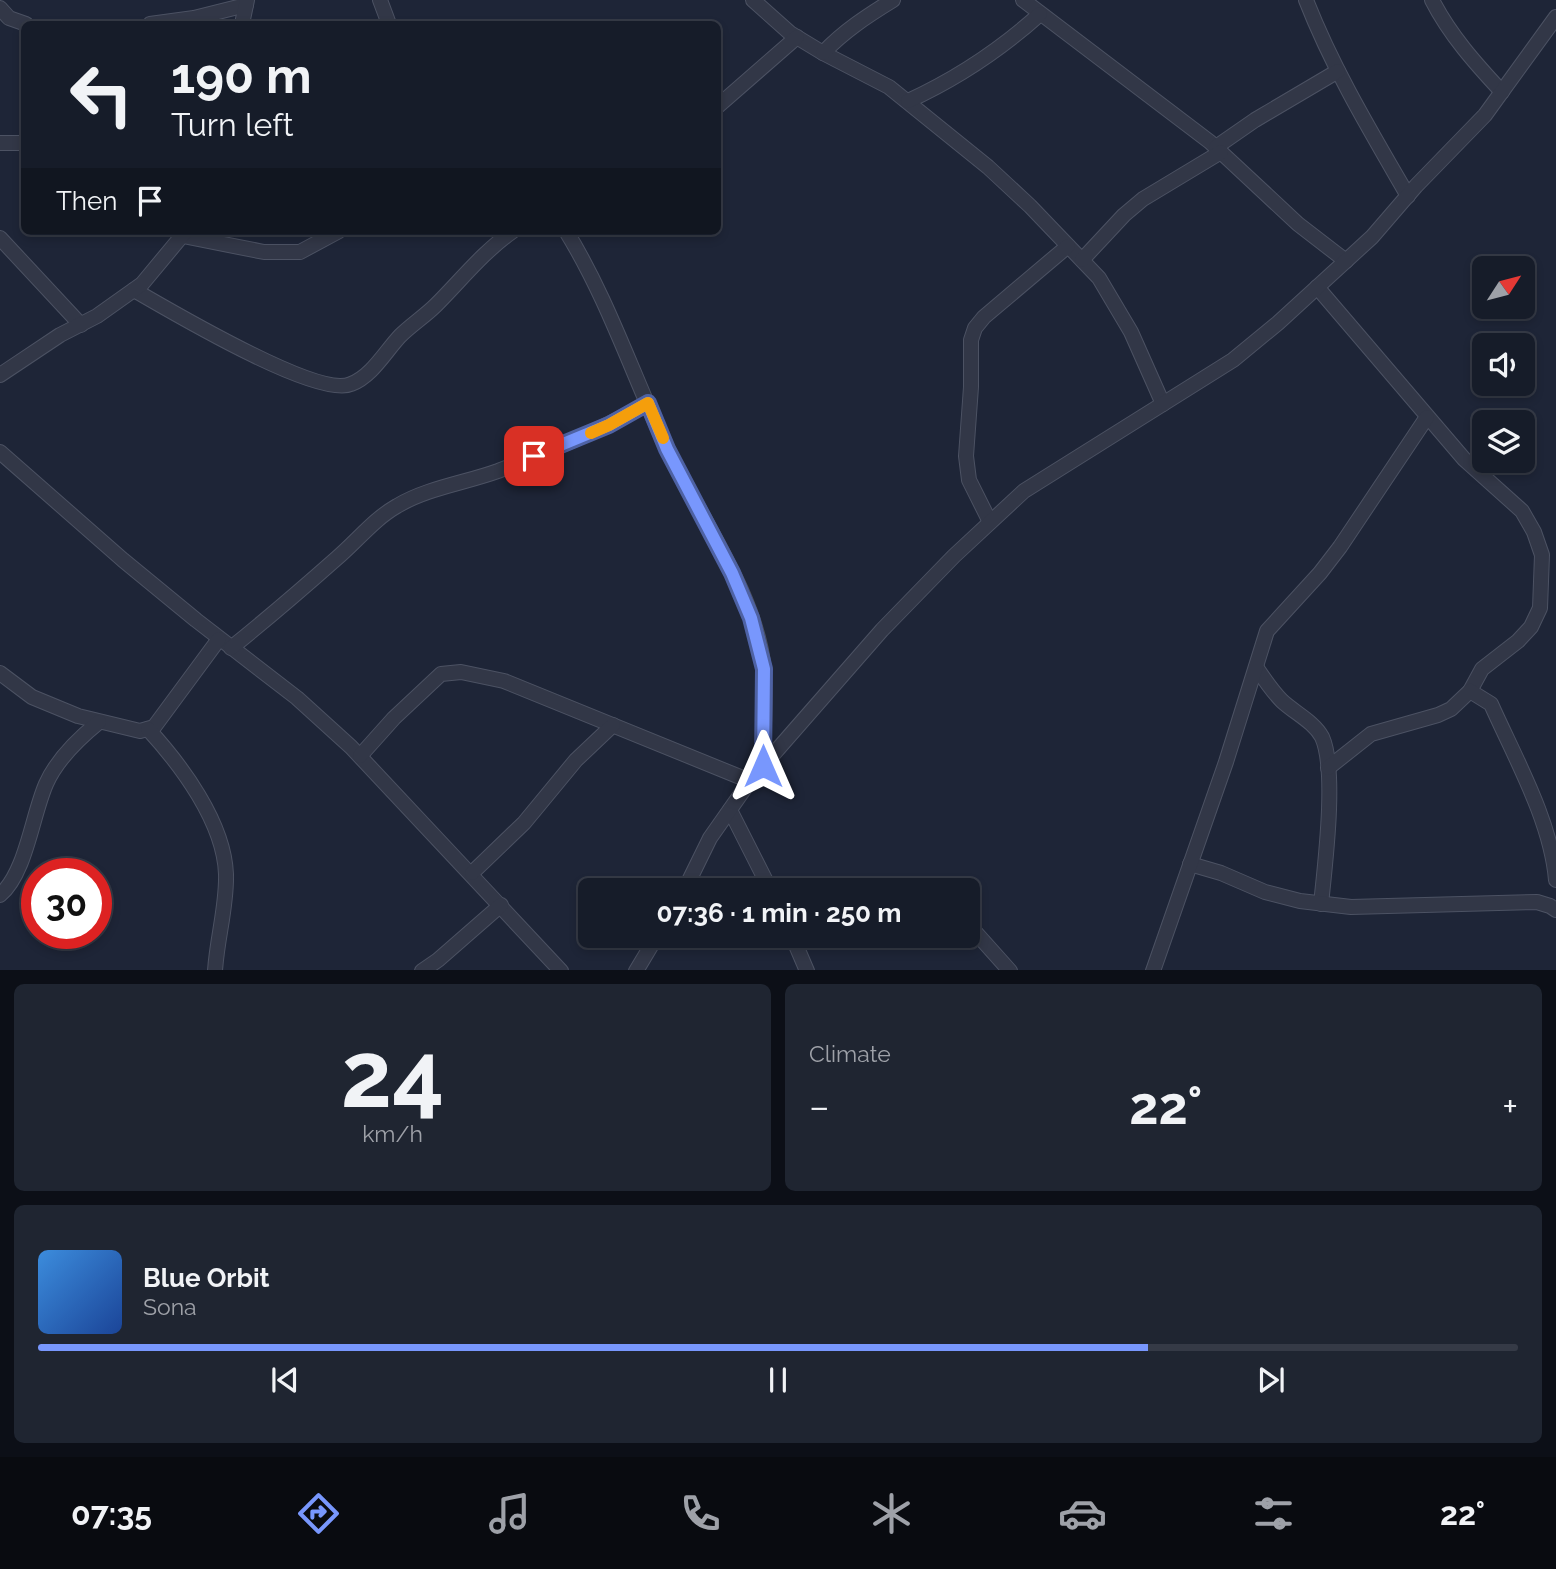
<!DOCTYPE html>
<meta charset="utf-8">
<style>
:root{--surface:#161c29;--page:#1f2531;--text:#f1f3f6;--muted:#9ea1a8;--line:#353a46;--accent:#7897fd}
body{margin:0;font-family:Raleway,sans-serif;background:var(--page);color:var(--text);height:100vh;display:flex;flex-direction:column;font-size:26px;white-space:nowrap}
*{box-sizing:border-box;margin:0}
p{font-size:23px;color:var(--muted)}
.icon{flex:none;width:38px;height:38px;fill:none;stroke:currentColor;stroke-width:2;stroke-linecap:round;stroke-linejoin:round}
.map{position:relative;height:970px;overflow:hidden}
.details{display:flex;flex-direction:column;gap:14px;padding:14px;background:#0c0f17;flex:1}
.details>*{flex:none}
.guide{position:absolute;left:21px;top:21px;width:700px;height:214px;border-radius:10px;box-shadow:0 4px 10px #0003,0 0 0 2px var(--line);background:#161c29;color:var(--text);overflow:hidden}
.needle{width:46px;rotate:54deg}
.buttons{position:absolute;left:1472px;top:256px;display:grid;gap:14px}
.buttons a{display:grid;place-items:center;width:63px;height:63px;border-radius:10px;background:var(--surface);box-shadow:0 4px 10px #0003,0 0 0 2px var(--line);font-size:35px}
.speed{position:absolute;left:21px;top:858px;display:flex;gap:14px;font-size:35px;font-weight:700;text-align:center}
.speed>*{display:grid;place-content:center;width:91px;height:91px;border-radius:50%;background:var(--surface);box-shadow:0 4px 10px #0003,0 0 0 2px var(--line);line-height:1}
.speed .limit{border:10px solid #d22;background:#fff;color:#111}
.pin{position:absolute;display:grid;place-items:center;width:60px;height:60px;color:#fff;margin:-30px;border-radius:14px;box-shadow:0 4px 10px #0006}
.me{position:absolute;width:77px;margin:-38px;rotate:0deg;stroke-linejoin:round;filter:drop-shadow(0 0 5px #0008)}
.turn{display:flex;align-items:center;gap:24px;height:147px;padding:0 35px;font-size:32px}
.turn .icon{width:91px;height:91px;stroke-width:2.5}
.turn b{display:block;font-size:49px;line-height:60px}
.then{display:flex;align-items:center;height:66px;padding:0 35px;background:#0003;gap:14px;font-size:26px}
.big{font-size:52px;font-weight:700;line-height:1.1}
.details .card{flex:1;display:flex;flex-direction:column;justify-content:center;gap:10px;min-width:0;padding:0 24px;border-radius:10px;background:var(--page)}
.details .dial{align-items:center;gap:0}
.dial b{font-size:91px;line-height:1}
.song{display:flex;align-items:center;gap:21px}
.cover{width:84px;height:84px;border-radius:10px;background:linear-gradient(135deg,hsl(210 70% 55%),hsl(220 70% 35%))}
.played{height:7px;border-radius:4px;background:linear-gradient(90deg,var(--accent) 75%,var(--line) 75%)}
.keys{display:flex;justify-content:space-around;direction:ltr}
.heat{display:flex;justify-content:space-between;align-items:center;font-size:38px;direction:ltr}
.details .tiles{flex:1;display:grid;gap:14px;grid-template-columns:1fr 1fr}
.card:last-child{grid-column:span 2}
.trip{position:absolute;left:578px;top:878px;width:402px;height:70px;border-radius:10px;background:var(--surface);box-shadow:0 4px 10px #0003,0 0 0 2px var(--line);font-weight:700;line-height:70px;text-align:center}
.tab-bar{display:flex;height:112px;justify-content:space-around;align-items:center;background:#090b10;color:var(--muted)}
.tab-bar .icon{width:49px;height:49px}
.tab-bar .current{color:var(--accent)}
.tab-bar b{font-size:32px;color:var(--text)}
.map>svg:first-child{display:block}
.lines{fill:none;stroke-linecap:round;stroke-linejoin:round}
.minor-casing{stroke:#4c5263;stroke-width:16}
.minor{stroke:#323747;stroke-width:14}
.route-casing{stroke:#4e62a4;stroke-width:18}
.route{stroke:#7897fd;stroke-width:12}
.slow{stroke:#f59e0b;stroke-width:12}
</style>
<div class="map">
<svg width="1556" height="971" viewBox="0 0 1556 971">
<rect width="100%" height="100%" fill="#1e2537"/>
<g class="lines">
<defs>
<g id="minor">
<polyline points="380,0 389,24"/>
<polyline points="753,0 790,33 823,53 889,87 988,167 1030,206 1099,278 1131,332 1163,404"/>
<polyline points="1023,0 1210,142 1298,224 1346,261"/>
<path d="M1306,0C1333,69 1371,132 1408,196"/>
<path d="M1432,0C1450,35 1475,63 1502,92"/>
<polyline points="0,8 9,18 26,24"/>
<polyline points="150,24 194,18 246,5"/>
<polyline points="242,24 247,0"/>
<path d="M823,53C844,31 867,16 893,0"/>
<path d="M908,101C956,79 1000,50 1040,14"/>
<polyline points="718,106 797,37"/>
<polyline points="0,143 24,143"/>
<polyline points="1216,147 1255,120 1338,71"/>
<path d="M566,231C608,299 633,376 667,448C698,515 758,596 764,671C766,702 763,735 763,766"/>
<polyline points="183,236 264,252 300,252 339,231"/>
<polyline points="0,238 81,325"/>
<polyline points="1082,260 1124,215 1143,199 1221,152"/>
<polyline points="1317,287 1464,459 1522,511 1534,532 1542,555 1540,608 1531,627 1518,641 1482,669 1470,691"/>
<path d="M134,290C169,310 318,399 351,384C372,376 385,352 400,336C411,325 425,316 436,305C461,280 484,251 513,231"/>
<polyline points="0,375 60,335 97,316 142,284 186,231"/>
<polyline points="0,452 123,560 196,620 297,698 351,747 561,971"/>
<polyline points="990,522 969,480 966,456 971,387 971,340 975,328 984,317 1068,246"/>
<path d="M231,648C267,619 302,589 337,558C357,541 374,519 397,506C427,488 465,483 498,471C549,451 600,431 648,403"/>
<path d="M1256,667C1264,679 1272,691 1282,701C1295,713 1314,722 1322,737C1337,770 1325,865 1321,904"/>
<polyline points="0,673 32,697 78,716 140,731 154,727 219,639"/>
<path d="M148,729C181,765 224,822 226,874C227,906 217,938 215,971"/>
<polyline points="360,756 394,718 441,674 461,672 504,681 750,781"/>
<path d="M1328,768L1371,734L1438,715L1451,709L1470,691L1491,704C1515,758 1551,821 1556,880"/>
<polyline points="730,810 771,891"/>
<polyline points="1190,864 1221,873 1265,892 1300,901 1351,907 1537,902 1550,906 1556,910"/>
<polyline points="472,873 524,823 576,760 613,725"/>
<polyline points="684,891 710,838 750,781 882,630 954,556 1024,491 1233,360 1278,323 1372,237 1416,186 1485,115 1556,17"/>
<path d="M0,895C26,873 32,816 46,784C57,759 78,739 99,722"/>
<polyline points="968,924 1010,971"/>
<polyline points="792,936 807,971"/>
<polyline points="422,971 438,960 501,905"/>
<polyline points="636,971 657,936"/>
<polyline points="1153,971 1226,762 1267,631 1320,573 1340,547 1427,417"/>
</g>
</defs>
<use href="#minor" class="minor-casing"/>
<use href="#minor" class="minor"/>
</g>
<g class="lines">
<defs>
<polyline id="route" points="534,456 609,425 648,403 667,449 732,573 751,618 764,669 763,766"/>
</defs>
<use href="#route" class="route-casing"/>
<use href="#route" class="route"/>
<polyline class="slow" points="591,433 609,425 648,403 663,438"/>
</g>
</svg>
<div class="buttons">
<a><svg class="needle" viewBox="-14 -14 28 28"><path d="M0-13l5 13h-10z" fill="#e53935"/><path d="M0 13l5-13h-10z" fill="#9ea1a8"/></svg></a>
<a><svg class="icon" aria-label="sound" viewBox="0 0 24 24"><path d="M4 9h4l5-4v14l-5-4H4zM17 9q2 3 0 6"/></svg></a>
<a><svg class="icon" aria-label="layers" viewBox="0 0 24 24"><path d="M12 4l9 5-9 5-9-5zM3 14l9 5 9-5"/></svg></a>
</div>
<div class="speed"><div class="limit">30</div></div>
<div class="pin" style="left:534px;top:456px;background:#d93025"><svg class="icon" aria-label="arrive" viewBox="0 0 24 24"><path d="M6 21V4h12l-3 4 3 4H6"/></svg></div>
<svg class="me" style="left:763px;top:766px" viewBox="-20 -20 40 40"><path d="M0-17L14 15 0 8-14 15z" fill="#7897fd" stroke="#fff" stroke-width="4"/></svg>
<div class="trip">07:36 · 1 min · 250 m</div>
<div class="guide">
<div class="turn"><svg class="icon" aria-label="left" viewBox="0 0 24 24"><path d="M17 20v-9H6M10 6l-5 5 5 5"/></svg><div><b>190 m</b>Turn left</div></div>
<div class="then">Then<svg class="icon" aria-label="arrive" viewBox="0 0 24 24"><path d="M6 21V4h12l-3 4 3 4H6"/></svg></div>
</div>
</div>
<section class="details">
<div class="tiles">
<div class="card dial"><b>24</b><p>km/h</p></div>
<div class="card"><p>Climate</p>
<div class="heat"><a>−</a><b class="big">22°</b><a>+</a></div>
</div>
<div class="card">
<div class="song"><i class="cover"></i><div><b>Blue Orbit</b><p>Sona</p></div></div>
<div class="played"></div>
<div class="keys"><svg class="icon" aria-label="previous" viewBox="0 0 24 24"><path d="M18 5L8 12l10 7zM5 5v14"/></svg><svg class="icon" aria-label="pause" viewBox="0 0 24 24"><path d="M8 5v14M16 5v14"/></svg><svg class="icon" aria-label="next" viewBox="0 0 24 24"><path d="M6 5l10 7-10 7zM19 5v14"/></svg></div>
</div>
</div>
</section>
<nav class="tab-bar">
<b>07:35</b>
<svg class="icon current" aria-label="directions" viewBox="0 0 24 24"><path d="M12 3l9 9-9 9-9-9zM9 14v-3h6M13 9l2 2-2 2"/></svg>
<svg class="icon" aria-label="music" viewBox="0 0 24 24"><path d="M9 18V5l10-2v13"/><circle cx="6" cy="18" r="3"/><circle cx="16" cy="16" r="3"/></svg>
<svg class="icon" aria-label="phone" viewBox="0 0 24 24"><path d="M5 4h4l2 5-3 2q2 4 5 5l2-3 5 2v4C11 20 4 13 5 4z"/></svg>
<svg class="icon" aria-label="climate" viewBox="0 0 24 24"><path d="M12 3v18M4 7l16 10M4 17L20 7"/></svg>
<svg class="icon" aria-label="car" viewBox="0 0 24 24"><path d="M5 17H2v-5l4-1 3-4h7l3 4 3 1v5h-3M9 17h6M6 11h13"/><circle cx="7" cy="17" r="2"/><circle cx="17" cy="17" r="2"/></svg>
<svg class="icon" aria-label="filters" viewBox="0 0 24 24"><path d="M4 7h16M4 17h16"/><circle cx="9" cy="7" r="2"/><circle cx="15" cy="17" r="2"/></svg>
<b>22°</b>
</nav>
